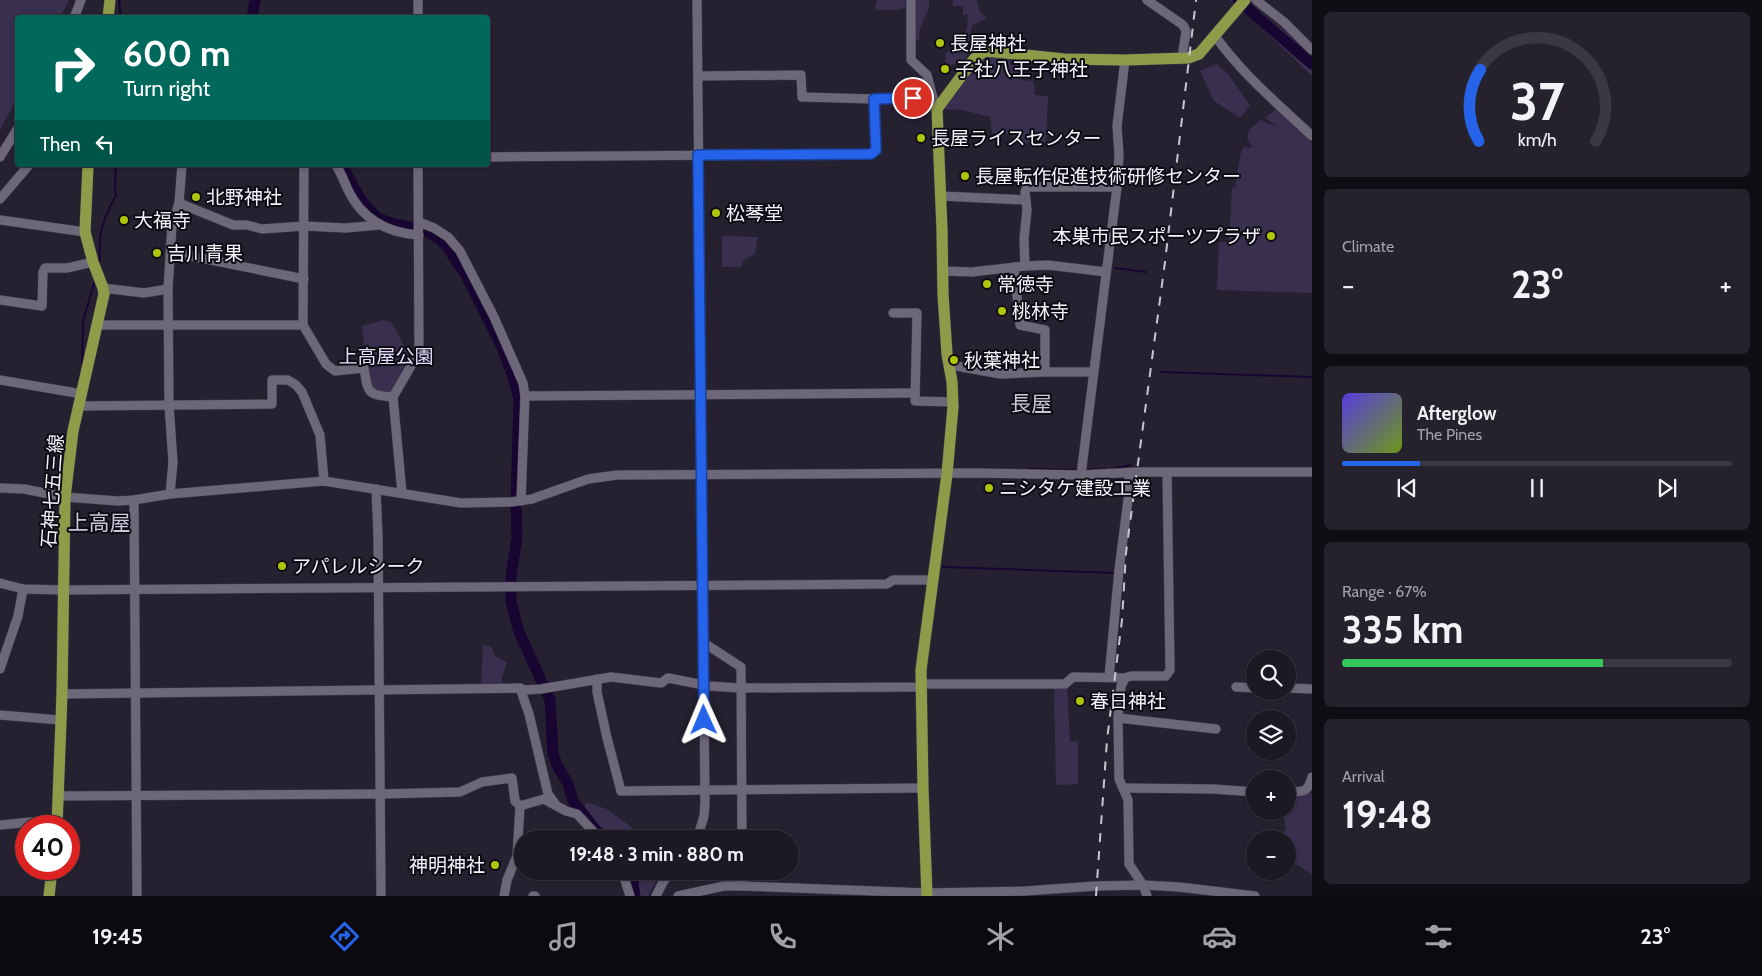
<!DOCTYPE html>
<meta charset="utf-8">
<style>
:root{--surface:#1c1925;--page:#25222d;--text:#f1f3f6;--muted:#a0a0a7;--line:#3a3842;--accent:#2563eb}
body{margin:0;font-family:Cabin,"Noto Sans JP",sans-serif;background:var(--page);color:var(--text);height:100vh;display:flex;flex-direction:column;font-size:19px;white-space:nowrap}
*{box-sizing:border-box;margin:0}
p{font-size:16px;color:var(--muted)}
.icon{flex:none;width:28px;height:28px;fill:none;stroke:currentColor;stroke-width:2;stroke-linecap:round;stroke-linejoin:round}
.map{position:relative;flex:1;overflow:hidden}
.panel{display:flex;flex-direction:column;gap:12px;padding:12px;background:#0f0e14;width:450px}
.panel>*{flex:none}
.banner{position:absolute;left:15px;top:15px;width:475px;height:152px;border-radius:5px;box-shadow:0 1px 4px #0004,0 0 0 1px var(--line);background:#00695c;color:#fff;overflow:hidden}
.fabs{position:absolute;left:1246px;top:650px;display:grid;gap:10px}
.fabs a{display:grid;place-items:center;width:50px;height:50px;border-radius:50%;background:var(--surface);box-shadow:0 1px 4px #0004,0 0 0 1px var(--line);font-size:25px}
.speed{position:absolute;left:15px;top:815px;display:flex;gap:10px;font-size:25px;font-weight:700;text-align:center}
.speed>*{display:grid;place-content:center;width:65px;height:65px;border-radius:50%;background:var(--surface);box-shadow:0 1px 4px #0004,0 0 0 1px var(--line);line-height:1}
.speed .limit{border:8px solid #d22;background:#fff;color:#111}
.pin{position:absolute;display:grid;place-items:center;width:42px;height:42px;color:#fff;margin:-21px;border:2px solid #fff;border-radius:50%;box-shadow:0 1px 5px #0007}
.me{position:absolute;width:55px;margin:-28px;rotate:359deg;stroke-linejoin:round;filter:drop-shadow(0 0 4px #0008)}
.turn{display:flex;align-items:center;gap:18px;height:105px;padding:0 25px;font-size:22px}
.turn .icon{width:65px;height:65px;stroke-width:2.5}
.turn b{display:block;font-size:35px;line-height:42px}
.then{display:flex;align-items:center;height:48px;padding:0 25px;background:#0003;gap:10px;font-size:19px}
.big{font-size:38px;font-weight:700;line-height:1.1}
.panel .card{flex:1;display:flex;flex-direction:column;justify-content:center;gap:8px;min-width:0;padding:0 18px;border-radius:8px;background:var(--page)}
.panel .dial{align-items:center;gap:0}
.dial svg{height:130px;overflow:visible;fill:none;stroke:var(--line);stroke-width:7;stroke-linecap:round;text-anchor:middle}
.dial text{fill:var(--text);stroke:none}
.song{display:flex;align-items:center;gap:15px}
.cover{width:60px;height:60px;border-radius:8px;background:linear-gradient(135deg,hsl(250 70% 55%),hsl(80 70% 35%))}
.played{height:5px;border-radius:2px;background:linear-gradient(90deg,var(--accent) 20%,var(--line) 20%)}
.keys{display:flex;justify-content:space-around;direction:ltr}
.heat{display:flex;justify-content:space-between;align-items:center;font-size:28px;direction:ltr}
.charge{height:8px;border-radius:4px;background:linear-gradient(90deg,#34c759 67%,var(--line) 0)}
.trip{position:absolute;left:514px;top:830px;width:285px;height:50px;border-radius:25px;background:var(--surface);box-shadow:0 1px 4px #0004,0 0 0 1px var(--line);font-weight:700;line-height:50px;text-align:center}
.tab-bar{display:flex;height:80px;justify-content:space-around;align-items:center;background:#0b0a0f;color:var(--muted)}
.tab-bar .icon{width:35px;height:35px}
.tab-bar .selected{color:var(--accent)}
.tab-bar b{font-size:22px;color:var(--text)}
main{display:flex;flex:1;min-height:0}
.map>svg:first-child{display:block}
.green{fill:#392f4e}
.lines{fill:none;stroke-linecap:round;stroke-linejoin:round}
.stream{stroke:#190531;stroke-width:2}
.river{stroke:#190531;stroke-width:11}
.minor-casing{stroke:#423e4a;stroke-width:10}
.major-casing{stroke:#423e4a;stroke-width:12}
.minor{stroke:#6d677a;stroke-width:9}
.major{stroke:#909b4a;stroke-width:11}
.rail{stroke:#c9c6d2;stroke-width:2;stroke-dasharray:9 9;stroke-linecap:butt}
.route-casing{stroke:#184099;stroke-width:12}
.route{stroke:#2563eb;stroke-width:9}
.poi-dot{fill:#aec509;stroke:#0e0c13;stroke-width:2}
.labels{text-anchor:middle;stroke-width:4;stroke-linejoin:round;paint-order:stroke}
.poi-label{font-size:19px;fill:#f5f2fd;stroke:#0e0c13;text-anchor:start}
.park-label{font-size:19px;fill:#e4dbfb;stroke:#0e0c13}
.street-label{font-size:19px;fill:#f5f2fd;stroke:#0e0c13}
.quarter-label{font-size:21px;fill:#ccc6da;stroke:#0e0c13}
</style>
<main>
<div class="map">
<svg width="1312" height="896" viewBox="0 0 1312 896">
<rect width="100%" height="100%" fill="#262131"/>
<g class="green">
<polygon points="0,0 69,0 60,17 18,18 17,98 0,130"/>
<polygon points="877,0 905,0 906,8 895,10 875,10"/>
<polygon points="913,0 929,0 929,8 920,28 919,40 913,40"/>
<polygon points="953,0 977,0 980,12 987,18 972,26 966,62 946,66 945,53 962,47 967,27 968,15 963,15 963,6 953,6"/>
<polygon points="1230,0 1246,0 1288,34 1312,57 1312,76 1242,9"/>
<polygon points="1010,54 1010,65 1021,65 1022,80 1034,81 1035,95 1048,96 1046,143 1014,143 1013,134 992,133 990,117 962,110 944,109 982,57"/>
<polygon points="1216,64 1228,74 1250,105 1240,118 1214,101 1200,71"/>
<polygon points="1276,109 1312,143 1312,293 1217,290 1219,242 1229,242 1232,188 1235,188 1240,156 1243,147 1252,148 1247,137 1250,129 1261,120 1279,128 1265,118"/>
<polygon points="722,236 758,237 755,254 744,260 741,267 722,267"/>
<polygon points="384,320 392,323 412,360 392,391 388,394 376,393 369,385 362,326"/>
<polygon points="483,645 491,646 495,656 507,662 502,677 502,687 481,687"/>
<polygon points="1054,686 1067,686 1070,741 1078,742 1078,784 1056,785"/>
<polygon points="1312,793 1312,874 1288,859 1288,839 1278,839 1278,837 1286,830 1283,811 1288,811 1288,799 1291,794"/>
<polygon points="588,803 607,809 647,839 608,839 592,823 584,809 585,804"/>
<polygon points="629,871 664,871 657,879 648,896 639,896"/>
</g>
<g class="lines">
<g class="stream">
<polyline points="119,0 121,18"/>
<path d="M99,266C101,257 99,250 100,241C101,226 108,208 116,196L115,185L116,165"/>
<polyline points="1115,268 1146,272"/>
<polyline points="82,366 83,321 95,280"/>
<polyline points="1161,372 1312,377"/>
<polyline points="1028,469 1078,470"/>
<polyline points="1111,469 1131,465"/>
<polyline points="1086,470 1106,469"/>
<polyline points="59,494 61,481"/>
<polyline points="943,567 1115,573"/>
</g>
<g class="river">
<polyline points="1238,0 1312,64"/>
<polyline points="252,18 255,0"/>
<polyline points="342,165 361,200 377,218 394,224 423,230 440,239 447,247 467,277 501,345 512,374 519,399 516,502 517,538 511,576 511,602 519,632 550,700 553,754 557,765 568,784 573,801 594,828 605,839"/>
<polyline points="627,871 633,883 635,896"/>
</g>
<defs>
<g id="minor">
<polyline points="418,0 418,18"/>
<polyline points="911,0 911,60 927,75 934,102"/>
<polyline points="1147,0 1183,25 1186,31 1182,58"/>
<polyline points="1256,0 1284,22 1312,50"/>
<polyline points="74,18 81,0"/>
<path d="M1215,36C1244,76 1276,102 1312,136"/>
<polyline points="698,76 801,75 802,97 874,99 933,98"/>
<polyline points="0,157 18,128"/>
<polyline points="488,157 871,154 876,150 874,99"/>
<path d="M304,165L303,325L326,364L335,371L364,368C368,392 366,395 393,397"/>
<path d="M336,165C341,173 344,181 348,190C362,219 387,233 419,235"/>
<polyline points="941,196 1026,200"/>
<polyline points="0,199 29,165"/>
<polyline points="179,203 233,225 247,225 262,229 304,226 346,228 379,225"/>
<polyline points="0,220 85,232"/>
<polyline points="419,222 434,228 448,237 460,251 494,317 523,383 525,396 521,501"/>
<polyline points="171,252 304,279"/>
<polyline points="1025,266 1024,239 1027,210 1025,192 1027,187 1117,187"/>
<polyline points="1014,267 1020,325 1045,330 1045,372"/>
<polyline points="943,271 972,272 1025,266 1048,265 1106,272"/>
<polyline points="103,288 144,293 168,289"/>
<polyline points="0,300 42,306 43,272 45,268 67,268 93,262"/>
<polyline points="893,313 917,313 915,401 953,402"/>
<polyline points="97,325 303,325"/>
<polyline points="950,365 1001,374 1045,372 1093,372"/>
<polyline points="0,380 82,394"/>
<polyline points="525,396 915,393"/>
<polyline points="79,406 272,404 272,380 288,380 296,385 302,392 320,435 324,481"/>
<polyline points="1081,475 1117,187 1119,154 1117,126 1125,60"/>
<polyline points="0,488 24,489 65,497 118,501 134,500 170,494 324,481 461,503 511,502 532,499 588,479 617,475 975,473 1081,475 1137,472 1312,472"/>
<polyline points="376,489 378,536 381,896"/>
<polyline points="402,493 393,397 419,352 418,165"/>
<polyline points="170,494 173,462 169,405 168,289 172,225 179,203 182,165"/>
<polyline points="134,500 137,896"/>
<polyline points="0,583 23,589 63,590 887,584 893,580 932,580"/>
<polyline points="704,643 741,667 742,839"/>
<polyline points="0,669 18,616 23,589"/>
<polyline points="1109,677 1119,570 1129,492 1129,473"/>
<polyline points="1125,678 1121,686 1118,718 1119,779 1128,800 1129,864 1143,885 1147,896"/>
<polyline points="597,679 597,692 607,738 621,791 923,788"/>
<polyline points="1236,687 1255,688"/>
<polyline points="520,688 529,714 548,794 556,805"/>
<polyline points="1288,688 1312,689"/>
<polyline points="62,694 520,688 525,690 541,689 611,677 661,683 668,678 709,686 740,688 918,687 923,684 1065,684 1073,677 1125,678 1131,676 1166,676 1170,670 1167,472"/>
<polyline points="0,715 60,720"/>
<polyline points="1118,718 1216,729"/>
<polyline points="1123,788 1213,789 1255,792"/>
<path d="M1288,792C1304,791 1307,794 1312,777"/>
<polyline points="59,796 381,794 460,792 482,782 512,778 515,801 520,806 517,856 507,880 504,896"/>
<polyline points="520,806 544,799 566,811 577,814 600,839"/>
<polyline points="0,825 31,822 57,822"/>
<polyline points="697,839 704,816 705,803 697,0"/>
<polyline points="622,871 630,896"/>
<polyline points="742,871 742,886"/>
<polyline points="533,896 535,896"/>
<polyline points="656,896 663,882 672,871"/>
<polyline points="678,896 724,886 742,886 927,893 1025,891 1096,886 1143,885 1179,887 1255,896"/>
</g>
<g id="major">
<polyline points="108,18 110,0"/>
<polyline points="57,826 62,694 65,497 73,431 104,294 103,288 93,262 85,232 88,165"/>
<polyline points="49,896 52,869"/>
<polyline points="927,896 923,788 921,670 947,474 953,407 952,382 947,354 943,294 942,230 937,109 974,59 985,51 1064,59 1125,60 1188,58 1199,54 1245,0"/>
</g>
</defs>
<use href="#minor" class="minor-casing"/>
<use href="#major" class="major-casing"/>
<use href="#minor" class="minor"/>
<use href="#major" class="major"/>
<polyline class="rail" points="1096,896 1107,740 1122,620 1126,553 1165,262 1196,0"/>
</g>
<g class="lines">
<defs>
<polyline id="route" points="704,720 698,155 871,154 876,150 874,99 913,98"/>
</defs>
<use href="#route" class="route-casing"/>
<use href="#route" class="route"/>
</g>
<g class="poi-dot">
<circle cx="940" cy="43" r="5"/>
<circle cx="945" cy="69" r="5"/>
<circle cx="921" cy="138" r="5"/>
<circle cx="965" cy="176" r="5"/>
<circle cx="196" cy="197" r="5"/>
<circle cx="716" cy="213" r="5"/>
<circle cx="124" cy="220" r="5"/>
<circle cx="1271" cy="236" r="5"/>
<circle cx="157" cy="253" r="5"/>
<circle cx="987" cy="284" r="5"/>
<circle cx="1002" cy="311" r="5"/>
<circle cx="954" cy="360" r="5"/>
<circle cx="989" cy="488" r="5"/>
<circle cx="282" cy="566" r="5"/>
<circle cx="1080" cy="701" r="5"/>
<circle cx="495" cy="865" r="5"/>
</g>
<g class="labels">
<g class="poi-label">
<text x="950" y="50">長屋神社</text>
<text x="955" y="76">子社八王子神社</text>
<text x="931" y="145">長屋ライスセンター</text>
<text x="975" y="183">長屋転作促進技術研修センター</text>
<text x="206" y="204">北野神社</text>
<text x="726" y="220">松琴堂</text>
<text x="134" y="227">大福寺</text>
<text x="1261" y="243" text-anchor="end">本巣市民スポーツプラザ</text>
<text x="167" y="260">吉川青果</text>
<text x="997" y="291">常徳寺</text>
<text x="1012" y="318">桃林寺</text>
<text x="964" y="367">秋葉神社</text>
<text x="999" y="495">ニシタケ建設工業</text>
<text x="292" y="573">アパレルシーク</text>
<text x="1090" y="708">春日神社</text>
<text x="485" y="872" text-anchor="end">神明神社</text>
</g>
<g class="park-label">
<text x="386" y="363">上高屋公園</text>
</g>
<g class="street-label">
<text transform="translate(52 491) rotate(-86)" y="7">石神七五三線</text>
</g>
<g class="quarter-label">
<text x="1031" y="411">長屋</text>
<text x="99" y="530">上高屋</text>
</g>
</g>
</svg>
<div class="fabs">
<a><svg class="icon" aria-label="search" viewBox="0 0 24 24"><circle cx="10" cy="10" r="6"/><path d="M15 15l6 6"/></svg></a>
<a><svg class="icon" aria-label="layers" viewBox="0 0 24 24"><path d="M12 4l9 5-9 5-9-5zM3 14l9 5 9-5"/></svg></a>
<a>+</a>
<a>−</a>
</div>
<div class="speed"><div class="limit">40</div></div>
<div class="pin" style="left:913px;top:98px;background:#d93025"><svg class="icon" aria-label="arrive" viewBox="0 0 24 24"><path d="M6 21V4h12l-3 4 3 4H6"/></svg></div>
<svg class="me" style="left:704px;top:720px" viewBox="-20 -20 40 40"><path d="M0-17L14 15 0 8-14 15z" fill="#2563eb" stroke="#fff" stroke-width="4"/></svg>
<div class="trip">19:48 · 3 min · 880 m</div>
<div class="banner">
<div class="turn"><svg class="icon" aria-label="right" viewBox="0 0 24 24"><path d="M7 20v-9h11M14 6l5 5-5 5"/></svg><div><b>600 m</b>Turn right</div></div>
<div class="then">Then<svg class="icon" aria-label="left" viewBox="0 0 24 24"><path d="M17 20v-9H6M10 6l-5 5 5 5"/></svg></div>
</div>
</div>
<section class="panel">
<div class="card dial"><svg viewBox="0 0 100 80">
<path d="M14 69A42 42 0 1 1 86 69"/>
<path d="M14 69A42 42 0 0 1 15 25" stroke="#2563eb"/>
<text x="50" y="56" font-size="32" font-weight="700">37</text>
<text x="50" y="72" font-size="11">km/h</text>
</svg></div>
<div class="card"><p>Climate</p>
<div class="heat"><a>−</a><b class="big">23°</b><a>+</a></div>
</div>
<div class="card">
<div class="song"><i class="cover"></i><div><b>Afterglow</b><p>The Pines</p></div></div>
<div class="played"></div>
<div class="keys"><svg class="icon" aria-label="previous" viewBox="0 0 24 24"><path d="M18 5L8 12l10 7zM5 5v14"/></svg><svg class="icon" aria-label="pause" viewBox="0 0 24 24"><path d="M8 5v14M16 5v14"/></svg><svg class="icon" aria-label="next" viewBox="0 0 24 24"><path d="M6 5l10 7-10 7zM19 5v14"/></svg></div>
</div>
<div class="card"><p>Range · 67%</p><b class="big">335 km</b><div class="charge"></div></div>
<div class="card"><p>Arrival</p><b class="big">19:48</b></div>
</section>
</main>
<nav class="tab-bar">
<b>19:45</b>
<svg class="icon selected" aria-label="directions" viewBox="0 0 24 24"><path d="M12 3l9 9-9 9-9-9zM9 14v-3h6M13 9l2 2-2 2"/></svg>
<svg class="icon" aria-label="music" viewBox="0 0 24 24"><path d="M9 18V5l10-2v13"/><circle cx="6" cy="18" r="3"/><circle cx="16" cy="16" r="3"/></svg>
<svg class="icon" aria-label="phone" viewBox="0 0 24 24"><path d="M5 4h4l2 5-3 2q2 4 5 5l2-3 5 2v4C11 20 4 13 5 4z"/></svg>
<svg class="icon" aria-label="climate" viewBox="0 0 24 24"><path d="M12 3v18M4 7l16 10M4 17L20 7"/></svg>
<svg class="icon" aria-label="car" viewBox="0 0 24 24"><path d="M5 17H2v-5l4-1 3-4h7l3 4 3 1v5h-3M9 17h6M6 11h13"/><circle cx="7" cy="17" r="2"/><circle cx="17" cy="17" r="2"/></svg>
<svg class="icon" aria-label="filters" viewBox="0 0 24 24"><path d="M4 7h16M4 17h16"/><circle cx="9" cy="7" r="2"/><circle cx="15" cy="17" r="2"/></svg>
<b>23°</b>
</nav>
